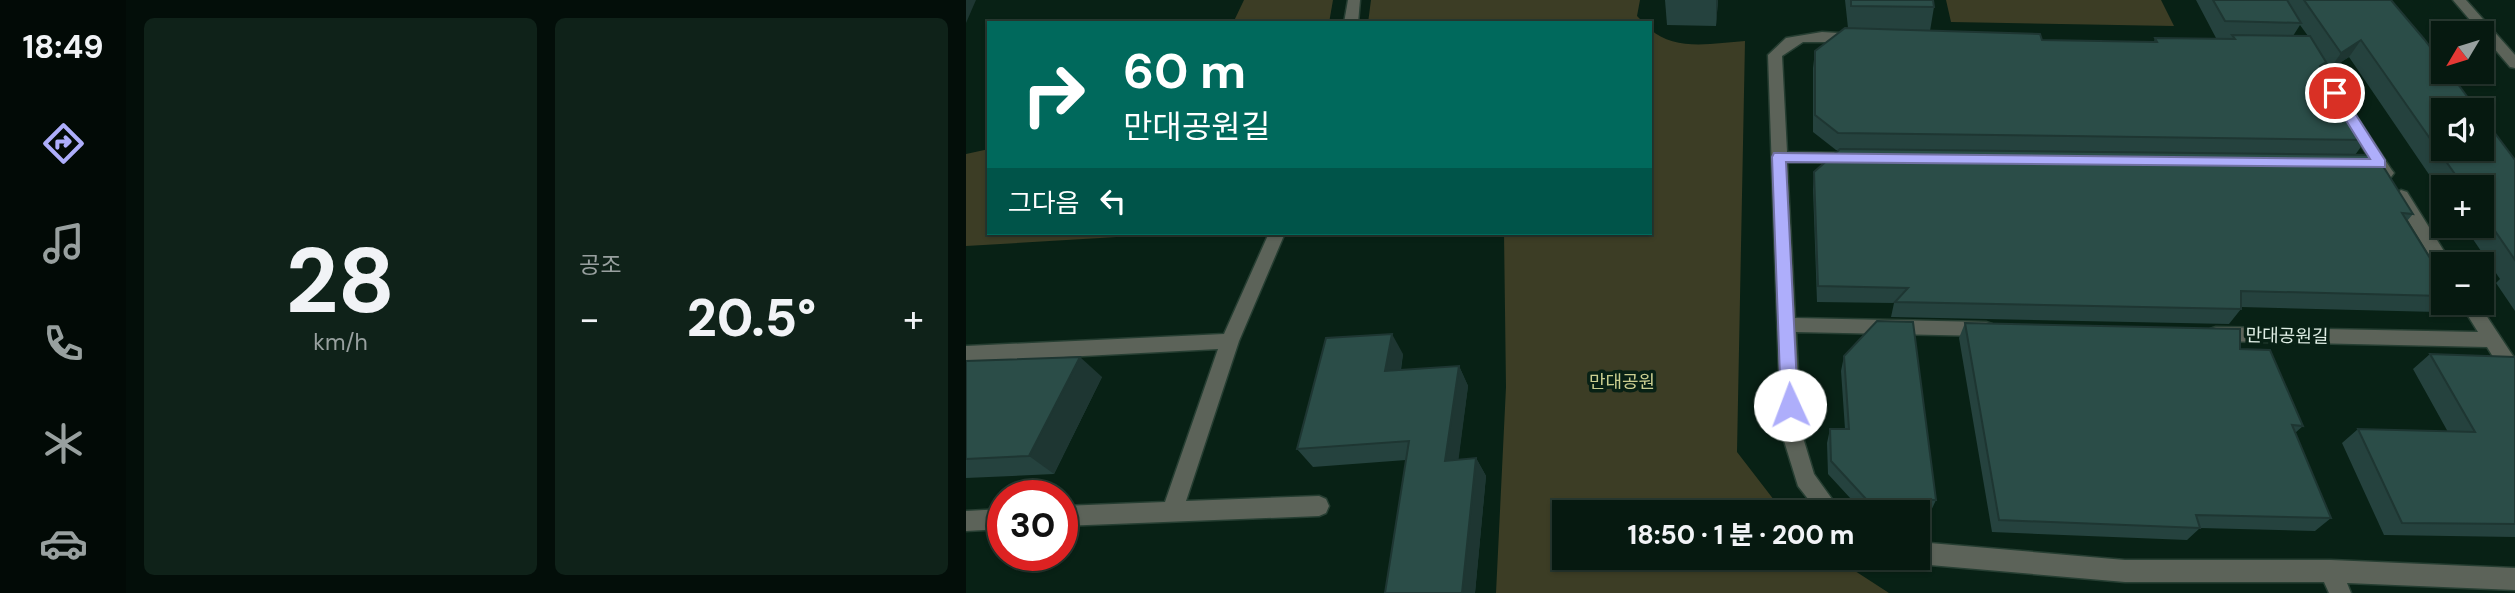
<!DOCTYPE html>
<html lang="ko">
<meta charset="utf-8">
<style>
:root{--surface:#061910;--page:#0f2219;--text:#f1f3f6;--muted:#98a09f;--line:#273830;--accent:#aeaefb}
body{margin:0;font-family:"DM Sans","Noto Sans KR",sans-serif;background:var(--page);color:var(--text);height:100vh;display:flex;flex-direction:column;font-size:26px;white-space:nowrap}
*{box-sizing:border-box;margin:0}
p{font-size:23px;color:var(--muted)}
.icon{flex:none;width:38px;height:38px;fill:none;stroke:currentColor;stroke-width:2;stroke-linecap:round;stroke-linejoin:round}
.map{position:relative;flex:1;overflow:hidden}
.side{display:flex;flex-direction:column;gap:18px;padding:18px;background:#030e09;width:840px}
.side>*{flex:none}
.banner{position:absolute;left:21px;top:21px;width:665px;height:214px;border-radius:0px;box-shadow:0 2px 5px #0004,0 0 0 2px var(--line);background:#00695c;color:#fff;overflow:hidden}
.needle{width:46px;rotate:232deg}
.fabs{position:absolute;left:1465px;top:21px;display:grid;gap:14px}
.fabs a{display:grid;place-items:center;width:63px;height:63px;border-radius:0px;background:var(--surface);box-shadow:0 2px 5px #0004,0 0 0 2px var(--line);font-size:35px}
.speed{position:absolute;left:21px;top:480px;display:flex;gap:14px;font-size:35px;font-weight:700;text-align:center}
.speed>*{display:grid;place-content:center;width:91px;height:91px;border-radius:50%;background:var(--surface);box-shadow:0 2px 5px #0004,0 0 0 2px var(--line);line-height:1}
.speed .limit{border:10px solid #d22;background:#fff;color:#111}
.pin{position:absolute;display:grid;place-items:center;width:60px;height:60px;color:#fff;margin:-30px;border:4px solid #fff;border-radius:50%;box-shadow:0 2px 7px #0007}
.me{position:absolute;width:77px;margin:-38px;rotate:358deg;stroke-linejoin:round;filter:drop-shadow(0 0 5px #0008)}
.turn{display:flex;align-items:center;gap:24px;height:147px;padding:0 21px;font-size:32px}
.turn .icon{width:91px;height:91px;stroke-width:2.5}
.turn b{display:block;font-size:49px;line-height:60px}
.then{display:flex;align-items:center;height:66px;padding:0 21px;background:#0003;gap:14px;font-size:26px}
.big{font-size:52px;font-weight:800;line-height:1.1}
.side .widget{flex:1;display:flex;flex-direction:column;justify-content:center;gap:10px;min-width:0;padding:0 24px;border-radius:10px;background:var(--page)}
.side .dial{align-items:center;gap:0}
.dial b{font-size:91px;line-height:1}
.heat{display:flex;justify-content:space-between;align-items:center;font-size:38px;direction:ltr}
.side .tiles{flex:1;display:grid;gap:18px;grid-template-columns:repeat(2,1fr)}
.trip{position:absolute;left:586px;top:500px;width:378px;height:70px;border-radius:0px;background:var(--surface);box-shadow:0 2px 5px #0004,0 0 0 2px var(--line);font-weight:800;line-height:70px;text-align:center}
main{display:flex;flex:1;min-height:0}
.tabs{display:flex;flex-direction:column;width:126px;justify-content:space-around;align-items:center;background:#020a06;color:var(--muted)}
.tabs .icon{width:49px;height:49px}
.tabs .current{color:var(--accent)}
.tabs b{font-size:32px;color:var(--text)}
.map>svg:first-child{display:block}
.green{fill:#3c3d25}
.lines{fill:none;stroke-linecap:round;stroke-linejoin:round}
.service-casing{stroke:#263e32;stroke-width:3}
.minor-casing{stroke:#263e32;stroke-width:3}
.tertiary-casing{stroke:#263e32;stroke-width:3}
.service{fill:#5c6359;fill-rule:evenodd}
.minor{fill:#5c6359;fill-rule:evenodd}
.tertiary{fill:#5c6359;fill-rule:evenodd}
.wall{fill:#25423e;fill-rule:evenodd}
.shaded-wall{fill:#1e3632}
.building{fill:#2b4d48;stroke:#1e3632;stroke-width:2}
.route{fill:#aeaefb;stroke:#7171a3;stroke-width:2}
.labels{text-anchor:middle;stroke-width:7;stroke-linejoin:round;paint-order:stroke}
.street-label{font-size:18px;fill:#dfeee5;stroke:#082115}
.park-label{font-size:18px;fill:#cbce90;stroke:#082115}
</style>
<main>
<nav class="tabs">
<b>18:49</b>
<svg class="icon current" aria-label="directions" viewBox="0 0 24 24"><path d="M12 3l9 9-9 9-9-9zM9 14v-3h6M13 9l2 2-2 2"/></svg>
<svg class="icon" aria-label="music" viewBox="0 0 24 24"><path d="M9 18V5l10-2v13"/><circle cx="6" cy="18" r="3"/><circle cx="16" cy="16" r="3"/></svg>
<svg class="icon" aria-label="phone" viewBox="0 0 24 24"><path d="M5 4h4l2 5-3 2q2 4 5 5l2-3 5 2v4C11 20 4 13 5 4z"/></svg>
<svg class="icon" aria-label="climate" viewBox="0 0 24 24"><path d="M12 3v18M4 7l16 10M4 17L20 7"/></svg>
<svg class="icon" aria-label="car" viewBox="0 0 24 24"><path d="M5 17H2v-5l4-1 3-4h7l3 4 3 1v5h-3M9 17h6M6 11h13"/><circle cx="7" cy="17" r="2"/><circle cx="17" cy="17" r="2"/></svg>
</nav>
<section class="side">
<div class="tiles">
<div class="widget dial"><b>28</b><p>km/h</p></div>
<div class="widget"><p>공조</p>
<div class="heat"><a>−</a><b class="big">20.5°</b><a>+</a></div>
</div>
</div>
</section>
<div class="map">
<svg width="1549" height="593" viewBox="0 0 1549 593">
<rect width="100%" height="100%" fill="#082115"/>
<g class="green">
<polygon points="278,0 367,0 363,23 267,23"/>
<polygon points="405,0 674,0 671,16 678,23 402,23"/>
<polygon points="980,0 1195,0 1208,26 985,22"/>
<path d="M684,29C709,52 748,43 779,41L771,452L818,513H598V558H869L923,593H530L540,387L538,233H684Z"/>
<polygon points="23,149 23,233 218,233 0,246 0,154"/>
</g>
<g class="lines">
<defs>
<g id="service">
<polygon points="382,0 394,0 392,23 378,23"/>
<polygon points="303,233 319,233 273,341 220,501 353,496 360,499 363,506 360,513 353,516 96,526 96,506 199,502 252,349 0,362 0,346 258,334"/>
<polygon points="37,509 37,529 0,531 0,511"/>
</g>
<g id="minor">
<polygon points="856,32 889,34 896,38 889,42 837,42 816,56 821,152 886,153 894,158 886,163 821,162 829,318 1020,322 1026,324 1029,329 1026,334 1020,336 830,332 835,431 848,474 876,513 853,513 832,486 815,431 802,55 820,38"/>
<polygon points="1388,118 1393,120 1425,169 1428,173 1425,177 1415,177 1381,123"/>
<polygon points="1435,190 1441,192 1486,264 1477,264 1477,270 1472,269 1427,196"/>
<polygon points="1494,303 1512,303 1549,359 1549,383 1542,381 1521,347 1250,341 1244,339 1241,334 1244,329 1250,327 1512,332"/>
<polygon points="952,542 1159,560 1365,560 1549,568 1549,590 1381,583 1385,593 1363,593 1358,582 1159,582 952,564 943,558 952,558"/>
</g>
<polygon id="tertiary" points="1487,0 1500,0 1549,55 1549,68 1544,67"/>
</defs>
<use href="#service" class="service-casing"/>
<use href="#minor" class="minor-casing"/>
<use href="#tertiary" class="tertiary-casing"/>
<use href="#service" class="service"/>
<use href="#minor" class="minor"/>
<use href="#tertiary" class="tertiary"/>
</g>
<g class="wall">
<polygon points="699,0 752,0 750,26 701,25"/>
<path d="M879,0H967L968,7L964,31L1076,40L1188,42L1189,38L1264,39V38H1250L1230,0H1425L1549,160V311L1530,283L1534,279L1498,226H1516V187H1477V195L1383,57L1364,69L1360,63L1356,69L1400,140L1389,155L1447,214L1441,221L1477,279V303H1480L1471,312L1275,307V309L1263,324L925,317L928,303L851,302L847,189L848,172L872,150H870L847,132V68L849,51L882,28ZM1334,25L1342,36H1327Z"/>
<polygon points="999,323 1337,426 1329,433 1365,518 1349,531 1234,528 1221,540 1026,532 993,338"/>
<polygon points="437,354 435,370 493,366 502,386 492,460 510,458 520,476 509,593 419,593 440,460 347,467 331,449"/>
<polygon points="1464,354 1549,357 1549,537 1418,535 1376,443 1392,429 1482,432 1447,369"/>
<polygon points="878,356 970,500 964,513 897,512 862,474 861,443 864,429 879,429 875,371"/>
<polygon points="0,361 136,377 88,474 0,478"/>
</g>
<g class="shaded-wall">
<polygon points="0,0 10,0 0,23"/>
<polygon points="750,0 752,0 750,26"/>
<polygon points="1395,40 1383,57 1364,69 1375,53"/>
<polygon points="426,334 437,354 431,391 419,371"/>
<polygon points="114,357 136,377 88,474 63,456"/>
<polygon points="493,366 502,386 490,479 479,461"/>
<polygon points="510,458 520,476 509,593 496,593"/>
</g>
<g class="building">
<polygon points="885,0 967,0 968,7 885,6"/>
<polygon points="1247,0 1321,0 1335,23 1259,21"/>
<polygon points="1338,0 1425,0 1458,39 1477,64 1477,72 1483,72 1511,110 1477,110 1477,149 1516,149 1516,116 1549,160 1549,260 1516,212 1516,187 1498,187 1395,40 1375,53"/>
<polygon points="879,28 1074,34 1076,40 1191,42 1189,38 1269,39 1266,35 1344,36 1360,62 1354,66 1400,140 872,133 849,115 849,51"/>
<polygon points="874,149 1410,155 1447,214 1436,213 1477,279 1477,296 1275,291 1275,309 929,302 942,288 852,286 848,172"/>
<polygon points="911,321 947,322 970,500 900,499 865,461 864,429 883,429 878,356"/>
<polygon points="999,323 1274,329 1274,349 1304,350 1337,426 1326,425 1365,518 1230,515 1234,528 1033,520"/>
<polygon points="426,334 419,371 493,366 479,461 510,458 496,593 419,593 443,441 331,449 360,338"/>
<polygon points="1464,354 1549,357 1549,524 1436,523 1392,429 1509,432"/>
<polygon points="114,357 63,456 0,459 0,361"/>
</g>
<polygon class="route" points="1369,89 1374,90 1419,160 1419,167 820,162 832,405 830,410 824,412 817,410 815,405 806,157 808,153 1404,159 1363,93"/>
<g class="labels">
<g class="street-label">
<text transform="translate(1321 336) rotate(1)" y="6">만대공원길</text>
</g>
<g class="park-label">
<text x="656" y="388">만대공원</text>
</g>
</g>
</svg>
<div class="fabs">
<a><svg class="needle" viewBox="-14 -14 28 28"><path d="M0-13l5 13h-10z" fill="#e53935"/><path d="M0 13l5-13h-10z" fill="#98a09f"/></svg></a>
<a><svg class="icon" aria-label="sound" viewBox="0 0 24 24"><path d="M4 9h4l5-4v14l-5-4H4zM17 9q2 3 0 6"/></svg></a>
<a>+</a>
<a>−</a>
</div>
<div class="speed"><div class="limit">30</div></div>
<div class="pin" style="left:1369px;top:93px;background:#d93025"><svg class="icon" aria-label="arrive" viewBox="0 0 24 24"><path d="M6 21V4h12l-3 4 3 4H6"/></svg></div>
<svg class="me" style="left:824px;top:405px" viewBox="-20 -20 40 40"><circle r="19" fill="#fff"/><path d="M0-13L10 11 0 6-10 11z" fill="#aeaefb"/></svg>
<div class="trip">18:50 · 1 분 · 200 m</div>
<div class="banner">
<div class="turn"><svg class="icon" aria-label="right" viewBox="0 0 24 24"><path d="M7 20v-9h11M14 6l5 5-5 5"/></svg><div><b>60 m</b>만대공원길</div></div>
<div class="then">그다음<svg class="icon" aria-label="left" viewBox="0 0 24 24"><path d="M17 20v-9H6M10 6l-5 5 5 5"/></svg></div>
</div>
</div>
</main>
